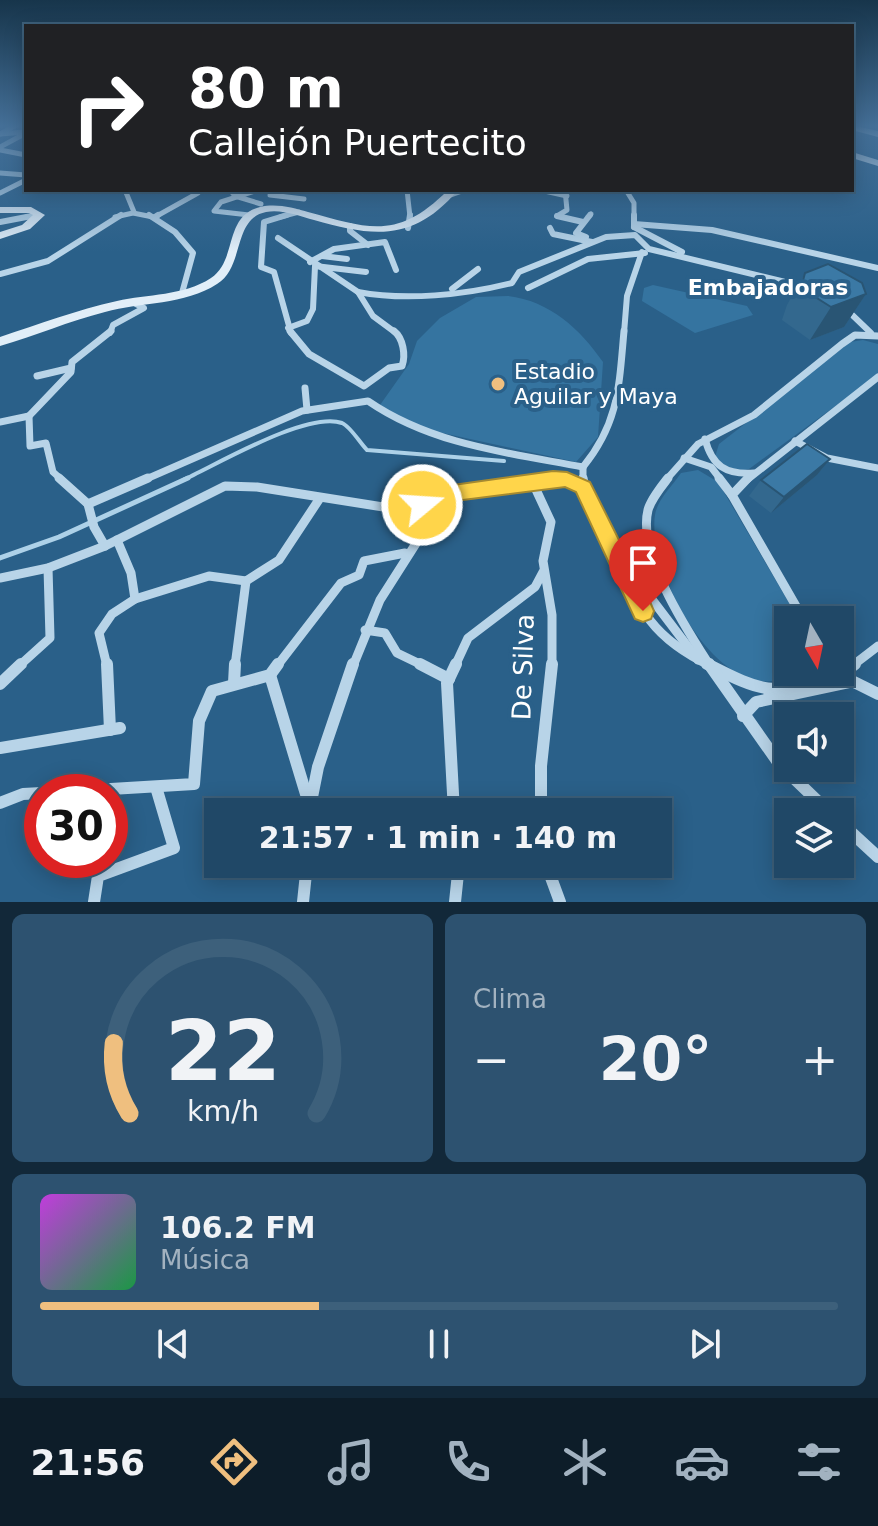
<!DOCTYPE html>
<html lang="es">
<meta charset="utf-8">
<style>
:root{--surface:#204867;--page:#2d5270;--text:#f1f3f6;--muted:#a2b2c0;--line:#3d607b;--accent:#efbf7f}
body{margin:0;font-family:"DejaVu Sans",sans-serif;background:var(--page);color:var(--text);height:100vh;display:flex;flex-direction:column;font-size:30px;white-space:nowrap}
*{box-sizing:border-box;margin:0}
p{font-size:26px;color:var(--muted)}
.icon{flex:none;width:44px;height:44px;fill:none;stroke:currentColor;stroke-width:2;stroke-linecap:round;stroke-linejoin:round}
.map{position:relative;height:902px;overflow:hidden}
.side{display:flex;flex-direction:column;gap:12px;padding:12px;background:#122839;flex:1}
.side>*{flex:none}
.hud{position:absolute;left:24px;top:24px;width:830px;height:168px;border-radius:0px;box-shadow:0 4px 20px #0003,0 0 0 2px var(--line);background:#202124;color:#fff;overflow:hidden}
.needle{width:52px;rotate:171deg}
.controls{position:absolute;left:774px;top:606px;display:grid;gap:16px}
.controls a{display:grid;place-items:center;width:80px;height:80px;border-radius:0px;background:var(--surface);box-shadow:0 4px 20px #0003,0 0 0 2px var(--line);font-size:40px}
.speed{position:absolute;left:24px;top:774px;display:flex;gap:16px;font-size:40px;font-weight:700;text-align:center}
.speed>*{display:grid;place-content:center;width:104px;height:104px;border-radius:50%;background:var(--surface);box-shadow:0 4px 20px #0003,0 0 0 2px var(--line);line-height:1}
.speed .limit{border:12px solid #d22;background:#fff;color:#111}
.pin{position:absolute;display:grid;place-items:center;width:68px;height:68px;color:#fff;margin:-82px -34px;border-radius:50% 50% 50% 0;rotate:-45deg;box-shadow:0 0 8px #0007}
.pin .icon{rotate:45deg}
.me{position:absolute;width:88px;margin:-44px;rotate:72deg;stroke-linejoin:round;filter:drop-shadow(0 0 6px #0008)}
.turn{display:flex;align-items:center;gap:28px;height:168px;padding:0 32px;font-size:36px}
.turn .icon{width:104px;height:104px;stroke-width:2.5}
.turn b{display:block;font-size:56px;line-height:68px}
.big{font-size:60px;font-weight:600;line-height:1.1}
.side .tile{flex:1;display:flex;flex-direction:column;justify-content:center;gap:12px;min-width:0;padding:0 28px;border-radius:12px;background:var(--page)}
.side .dial{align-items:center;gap:0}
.dial svg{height:208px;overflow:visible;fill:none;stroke:var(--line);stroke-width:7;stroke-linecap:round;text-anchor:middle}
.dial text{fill:var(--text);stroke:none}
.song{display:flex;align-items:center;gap:24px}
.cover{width:96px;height:96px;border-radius:12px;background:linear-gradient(135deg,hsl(290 70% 55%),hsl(140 70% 35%))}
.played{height:8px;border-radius:4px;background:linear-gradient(90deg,var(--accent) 35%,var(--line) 35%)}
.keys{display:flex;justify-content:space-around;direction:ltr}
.heat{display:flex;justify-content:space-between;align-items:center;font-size:44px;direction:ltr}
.side .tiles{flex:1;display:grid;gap:12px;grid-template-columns:1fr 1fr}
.tile:last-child{grid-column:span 2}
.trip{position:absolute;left:204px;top:798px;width:468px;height:80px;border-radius:0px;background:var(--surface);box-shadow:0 4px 20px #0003,0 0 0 2px var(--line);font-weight:600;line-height:80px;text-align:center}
.menu{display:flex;height:128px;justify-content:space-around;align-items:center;background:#0d1d29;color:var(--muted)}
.menu .icon{width:56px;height:56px}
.menu .active{color:var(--accent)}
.menu b{font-size:36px;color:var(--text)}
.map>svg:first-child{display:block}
.green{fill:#3574a0}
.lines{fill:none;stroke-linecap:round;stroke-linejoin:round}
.stream-far1{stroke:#add1e8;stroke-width:4}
.stream{stroke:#add1e8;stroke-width:5}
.street-far4{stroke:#b8d4e8;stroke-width:5}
.street-far3{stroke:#b8d4e8;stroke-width:6}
.street-far2{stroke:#b8d4e8;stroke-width:7}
.street-far1{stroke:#b8d4e8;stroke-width:9}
.street{stroke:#b8d4e8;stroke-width:12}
.secondary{fill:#e1eef8;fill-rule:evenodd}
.wall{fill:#33688e}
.shaded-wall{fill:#295574}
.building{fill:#3b79a5;stroke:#295574;stroke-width:2}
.route{fill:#ffd54a;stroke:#a68a30;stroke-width:2}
.poi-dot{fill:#efbf7f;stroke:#2a6089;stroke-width:3}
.labels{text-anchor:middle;stroke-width:8;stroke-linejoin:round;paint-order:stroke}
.far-quarter-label{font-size:22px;font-weight:bold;fill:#fff;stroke:#2a6089}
.poi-label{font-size:22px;fill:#fff;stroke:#2a6089;text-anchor:start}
.near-street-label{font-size:26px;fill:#fff;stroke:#2a6089}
</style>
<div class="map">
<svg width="878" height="902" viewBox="0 0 878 902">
<rect width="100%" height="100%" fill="#2a6089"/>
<g class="green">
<polygon points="653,285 747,306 753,315 695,333 642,301 644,288"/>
<path d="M508,296C550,301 580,329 603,362L598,437L576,462L415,427L380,405L409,364L417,341L440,318L476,297Z"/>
<path d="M863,340L878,344V375L749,469C736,473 724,466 715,457L719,444L850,342Z"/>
<path d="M698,470L718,482L799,620H788V672H796C725,720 646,572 655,515C657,500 673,485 681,473Z"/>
</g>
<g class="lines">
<path class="stream-far1" d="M183,480C218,464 307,411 342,423C350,426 360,443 367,450L504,461"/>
<polyline class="stream" points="0,558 59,537 188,478"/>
<g class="street-far4">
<polyline points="0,134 25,132"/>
<polyline points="0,134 16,125"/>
<polyline points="0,147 26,133"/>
<polyline points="0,150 26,155"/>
<polyline points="0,173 26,175"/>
<polyline points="125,190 134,212"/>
<polyline points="230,190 235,196 261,204"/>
<polyline points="407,190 410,217"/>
<polyline points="540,190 567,196"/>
<polyline points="626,190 634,203 634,217"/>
<polyline points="0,193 26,180"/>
<polyline points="270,195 304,199"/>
<polyline points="448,196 465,190"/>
<polyline points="249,215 214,211 221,202 258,190"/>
<polyline points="557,216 567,210 565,190"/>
<polyline points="557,216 563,217"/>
<polyline points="26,217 39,215"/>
<polyline points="115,217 133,213 153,217"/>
<polyline points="155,217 198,193 196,190"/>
<polyline points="280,217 299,212"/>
<polyline points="588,217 591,214"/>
</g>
<g class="street-far3">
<polyline points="149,215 175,232 193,253 182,293"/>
<polyline points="287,215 264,222 261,267 274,272 291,333"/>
<polyline points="634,215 634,227"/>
<polyline points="557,216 583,222"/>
<polyline points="155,217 158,215"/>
<polyline points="0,222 37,215"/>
<polyline points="634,224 712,230 878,268"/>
<polyline points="350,226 350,231 368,245"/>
<polyline points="634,227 682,252"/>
<polyline points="408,228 410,215"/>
<polyline points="550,228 553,234 592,242"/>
<polyline points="586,237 576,233 590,215"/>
<polyline points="278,238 358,292 373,316 396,333"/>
<polyline points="322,256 347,259"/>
<polyline points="310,262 334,249 385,242 396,270"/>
<polyline points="0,274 48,261 121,215"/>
<polyline points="528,288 588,259 645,253"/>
<polyline points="452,289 478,269"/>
<path d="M358,292C406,301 464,295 512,283L519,272L606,237L635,235L649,249L806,287"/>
<polyline points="846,309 871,333"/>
<polyline points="288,328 307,321 313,309 315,266 366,272"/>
<polyline points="110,333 113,325 144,308 136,304"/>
<polyline points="624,333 627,296 642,252"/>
</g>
<g class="street-far2">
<path d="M290,331L309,354L364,386L389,368L402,366C406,355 403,338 394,331"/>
<polyline points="37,376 71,368"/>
<polyline points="305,388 307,410"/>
<polyline points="0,422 29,416"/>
<path d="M705,439C712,466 726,475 754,473"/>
<polyline points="795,441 827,458 878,468"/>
<polyline points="684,458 711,467 721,480"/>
<path d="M583,467C619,423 619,386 624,331"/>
<polyline points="62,480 53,472 46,443 30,446 29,416 71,372 72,362 111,331"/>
<path d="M144,480L302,411L368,401C432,445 509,453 583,467"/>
<polyline points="547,480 569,480"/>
<polyline points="583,480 583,467"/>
<polyline points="666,480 698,444 754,415 842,344 855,335 878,336"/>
<polyline points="747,480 878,377"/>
</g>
<g class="street-far1">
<polyline points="59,478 88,504"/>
<path d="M583,478C586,499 599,516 608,534C637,600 642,633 711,666"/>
<path d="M668,478C661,487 651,499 648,510C637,554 687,630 710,666"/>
<polyline points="719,478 732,495"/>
<polyline points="748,478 732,495 804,620"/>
<polyline points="532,481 551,522 543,561 552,615 552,666"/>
<polyline points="88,504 148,478"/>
<polyline points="88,504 94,527 105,546"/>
<polyline points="117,540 131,573 135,599"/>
<polyline points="623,569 638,581 698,660"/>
<polyline points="0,578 48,568 105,546 225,486 257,487 402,510 453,493 553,479 567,479 584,487"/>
<polyline points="365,630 385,633 397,653 424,666"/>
<polyline points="19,666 50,638 48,568"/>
<polyline points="107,666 99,633 112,614 135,599 209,576 246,581 279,560 320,498"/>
<polyline points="235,666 246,581"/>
<polyline points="277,666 341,583 359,575 364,561 405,553"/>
<polyline points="353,666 380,600 422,534 422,505"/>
<polyline points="455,666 468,638 535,587 543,572"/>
<polyline points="852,666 878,646"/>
</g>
<g class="street">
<polyline points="107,664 110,730"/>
<polyline points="420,664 449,679"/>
<path d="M707,664C751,686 778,703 823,672"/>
<polyline points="709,664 780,765 829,812"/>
<polyline points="842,674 855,664"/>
<polyline points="270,675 309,804"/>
<polyline points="846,678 878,694"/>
<polyline points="234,683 235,664"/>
<polyline points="0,684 21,664"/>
<polyline points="743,716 756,702 850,682"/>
<polyline points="0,748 120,728"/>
<polyline points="61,792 194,784 199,721 212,691 270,675 278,664"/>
<polyline points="0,803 23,794 42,793"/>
<polyline points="309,812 318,767 353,664"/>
<polyline points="454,812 447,683 456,664"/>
<polyline points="541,812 541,766 552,664"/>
<polyline points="840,822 878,857"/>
<polyline points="546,864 560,902"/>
<polyline points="94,902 98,876 174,848 156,787"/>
<polyline points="303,902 307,864"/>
<polyline points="455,902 459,864"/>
</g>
<g class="secondary">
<polygon points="852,125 878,131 878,137 852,130"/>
<polygon points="852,152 878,160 878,166 852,158"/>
<path d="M448,190H458C414,242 374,237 314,220C299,216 282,209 266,212C232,219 245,267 217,284C185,305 141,302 105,312C69,321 35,336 0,346V337C39,324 77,310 117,301C147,294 184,296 211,278C238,260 223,216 260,207C277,203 293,208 308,212C370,229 398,240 448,190Z"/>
<polygon points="0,207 31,207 45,215 30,229 0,239 0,232 22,225 33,215 29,213 0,213"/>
</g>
</g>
<g class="wall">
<polygon points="805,273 866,294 844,327 810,340 782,320 787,305"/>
<polygon points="830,459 817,475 771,513 749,496 761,480"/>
</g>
<g class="shaded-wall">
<polygon points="866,294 844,327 810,340 831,307"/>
<polygon points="830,459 817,475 771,513 784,497"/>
</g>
<g class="building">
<polygon points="828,264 862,283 866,294 831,307 801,288 805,273"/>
<polygon points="807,444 830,459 784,497 761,480"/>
</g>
<linearGradient id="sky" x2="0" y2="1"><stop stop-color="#17354b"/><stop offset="0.5" stop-color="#446f97"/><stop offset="1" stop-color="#446f97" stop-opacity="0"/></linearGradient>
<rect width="878" height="252" fill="url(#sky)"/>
<polygon class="route" points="553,471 567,472 590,482 651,604 654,611 651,619 643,622 635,619 576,492 565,487 455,501 422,513 413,505 415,499 453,485"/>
<circle class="poi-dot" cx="498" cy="384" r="8"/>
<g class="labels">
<g class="far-quarter-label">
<text x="768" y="295">Embajadoras</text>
</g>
<g class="poi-label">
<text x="514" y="379">Estadio<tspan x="514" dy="25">Aguilar y Maya</tspan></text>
</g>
<g class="near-street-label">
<text transform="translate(523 667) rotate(-88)" y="9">De Silva</text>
</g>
</g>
</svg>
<div class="controls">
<a><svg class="needle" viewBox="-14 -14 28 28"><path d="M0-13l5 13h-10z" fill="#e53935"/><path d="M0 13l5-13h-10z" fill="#a2b2c0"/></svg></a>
<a><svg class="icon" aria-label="sound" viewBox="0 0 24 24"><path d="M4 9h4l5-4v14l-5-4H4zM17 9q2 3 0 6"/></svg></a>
<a><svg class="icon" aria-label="layers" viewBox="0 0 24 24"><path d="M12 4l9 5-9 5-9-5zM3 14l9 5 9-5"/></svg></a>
</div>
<div class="speed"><div class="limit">30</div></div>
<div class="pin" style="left:643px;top:611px;background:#d93025"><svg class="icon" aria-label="arrive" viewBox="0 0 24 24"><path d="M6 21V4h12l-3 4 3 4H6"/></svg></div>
<svg class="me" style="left:422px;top:505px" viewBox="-20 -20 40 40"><circle r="17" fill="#ffd54a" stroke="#fff" stroke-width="3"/><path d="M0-11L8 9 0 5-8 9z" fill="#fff"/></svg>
<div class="trip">21:57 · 1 min · 140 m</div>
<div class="hud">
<div class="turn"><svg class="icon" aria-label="right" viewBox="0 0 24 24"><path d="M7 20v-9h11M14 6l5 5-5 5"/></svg><div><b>80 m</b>Callejón Puertecito</div></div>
</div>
</div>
<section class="side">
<div class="tiles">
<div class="tile dial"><svg viewBox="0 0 100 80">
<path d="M14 69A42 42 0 1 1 86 69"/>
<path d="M14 69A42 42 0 0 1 8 42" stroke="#efbf7f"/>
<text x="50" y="56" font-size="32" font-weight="700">22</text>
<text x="50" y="72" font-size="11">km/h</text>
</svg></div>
<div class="tile"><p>Clima</p>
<div class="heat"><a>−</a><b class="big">20°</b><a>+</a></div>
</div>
<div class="tile">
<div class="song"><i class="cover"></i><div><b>106.2 FM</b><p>Música</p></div></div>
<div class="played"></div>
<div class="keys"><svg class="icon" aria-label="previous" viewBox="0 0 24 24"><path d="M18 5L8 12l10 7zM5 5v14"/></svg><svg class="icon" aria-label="pause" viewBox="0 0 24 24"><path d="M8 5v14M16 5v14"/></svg><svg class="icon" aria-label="next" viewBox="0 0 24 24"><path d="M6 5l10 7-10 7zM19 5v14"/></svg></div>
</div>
</div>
</section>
<nav class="menu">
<b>21:56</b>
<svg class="icon active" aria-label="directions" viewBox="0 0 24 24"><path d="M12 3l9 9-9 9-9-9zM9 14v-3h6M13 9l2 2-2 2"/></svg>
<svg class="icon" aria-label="music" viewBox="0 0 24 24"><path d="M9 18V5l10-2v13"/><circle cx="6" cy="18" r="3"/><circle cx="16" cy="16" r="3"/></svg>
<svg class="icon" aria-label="phone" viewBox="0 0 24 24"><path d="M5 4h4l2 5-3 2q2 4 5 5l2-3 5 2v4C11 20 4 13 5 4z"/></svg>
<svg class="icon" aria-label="climate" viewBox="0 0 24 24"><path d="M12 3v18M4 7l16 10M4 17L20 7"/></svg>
<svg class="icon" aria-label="car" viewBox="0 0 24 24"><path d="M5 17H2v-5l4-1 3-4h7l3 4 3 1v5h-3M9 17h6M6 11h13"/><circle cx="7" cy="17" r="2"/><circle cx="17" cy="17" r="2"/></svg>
<svg class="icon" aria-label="filters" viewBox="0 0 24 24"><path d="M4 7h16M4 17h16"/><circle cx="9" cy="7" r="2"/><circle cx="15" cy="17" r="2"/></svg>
</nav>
